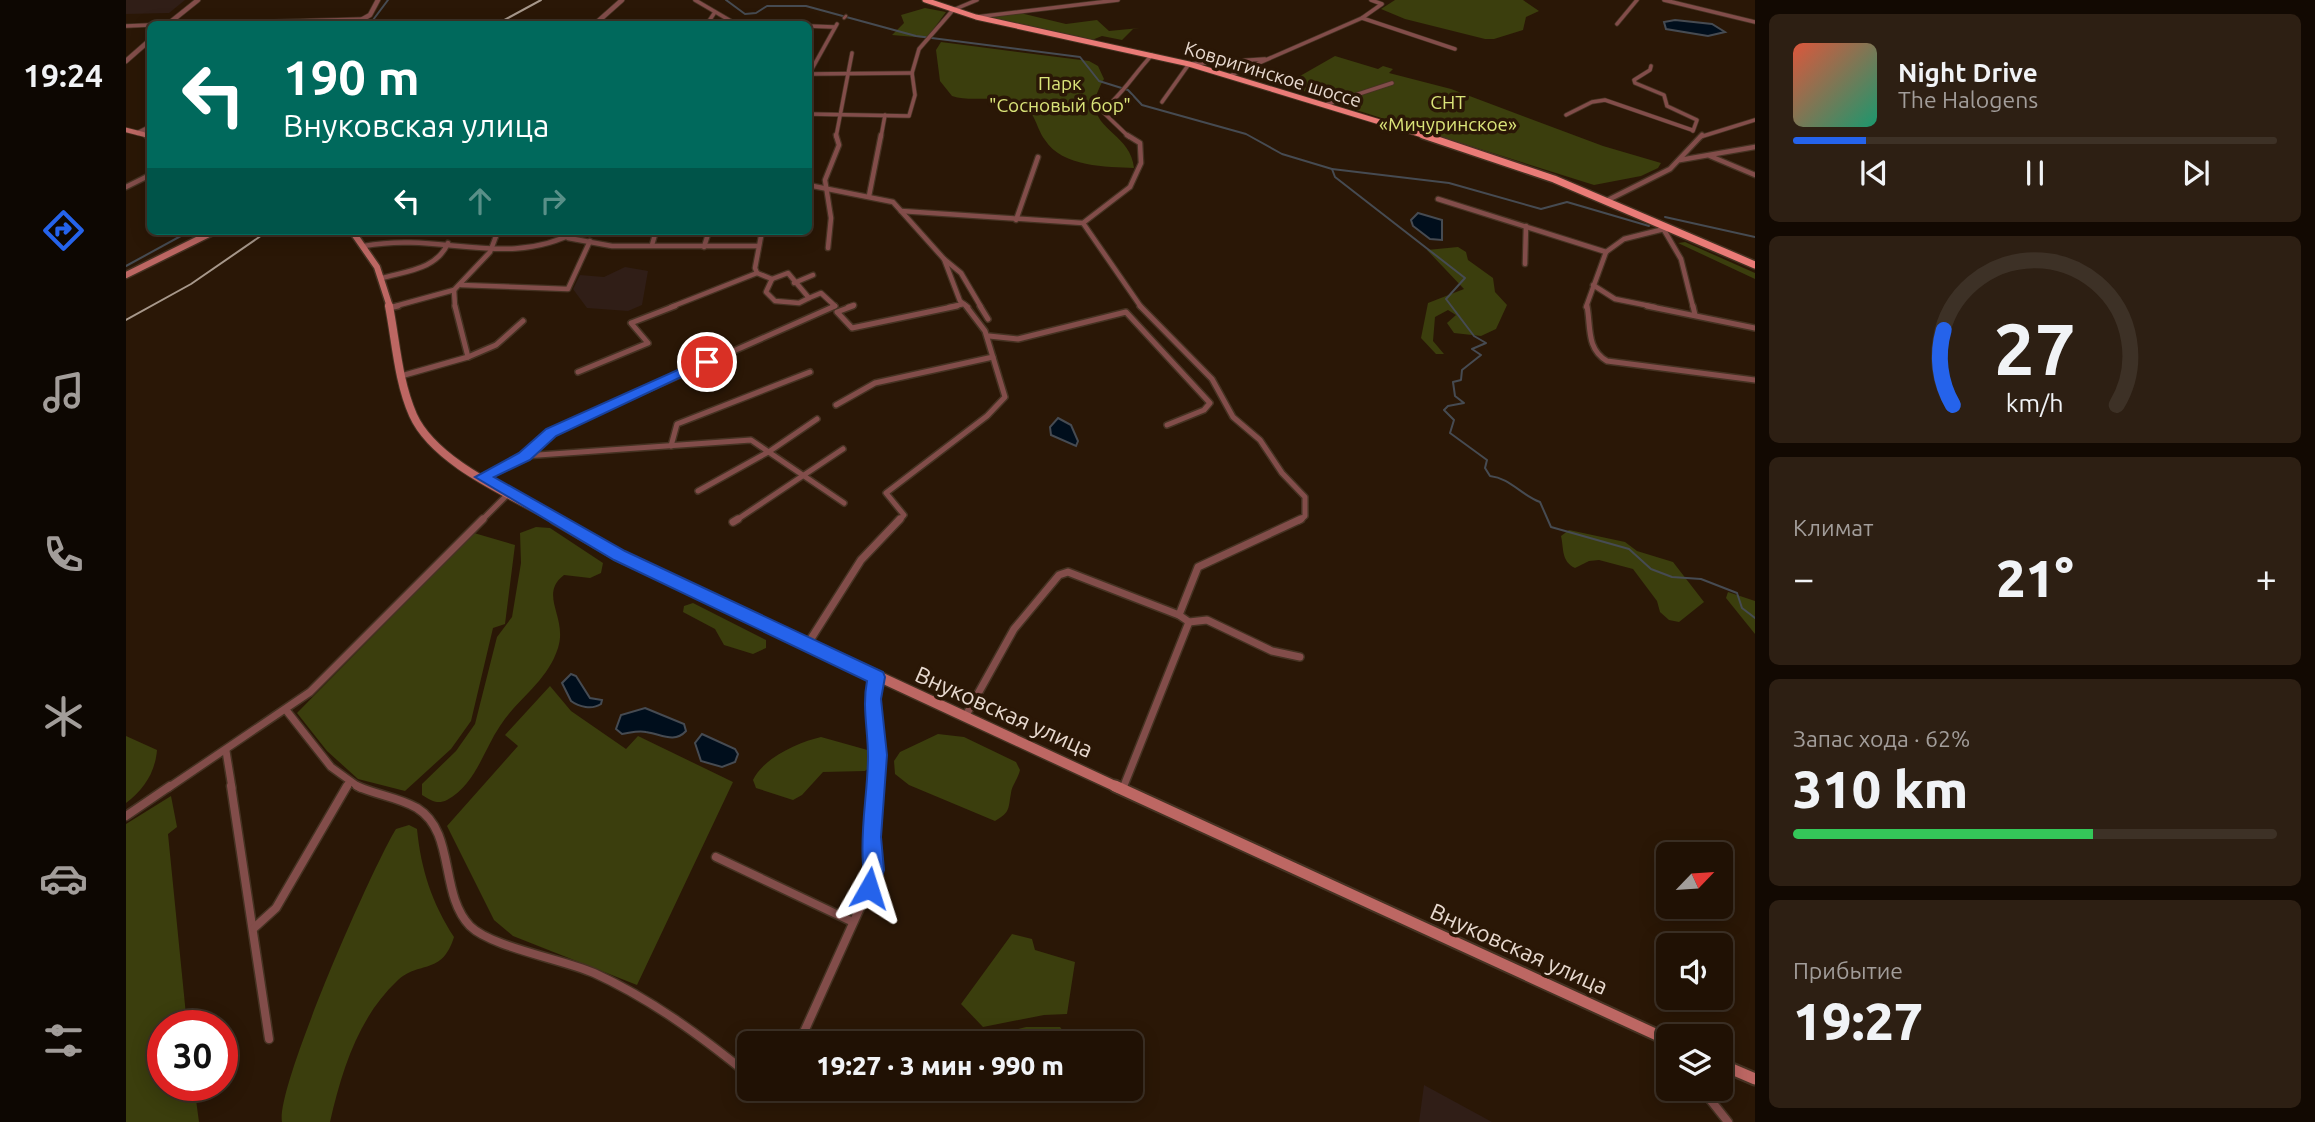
<!DOCTYPE html>
<html lang="ru">
<meta charset="utf-8">
<style>
:root{--surface:#201104;--page:#2d1f13;--text:#f1f3f6;--muted:#a29d9a;--line:#3d3126;--accent:#2563eb}
body{margin:0;font-family:Ubuntu,sans-serif;background:var(--page);color:var(--text);height:100vh;display:flex;flex-direction:column;font-size:26px;white-space:nowrap}
*{box-sizing:border-box;margin:0}
p{font-size:23px;color:var(--muted)}
.icon{flex:none;width:38px;height:38px;fill:none;stroke:currentColor;stroke-width:2;stroke-linecap:round;stroke-linejoin:round}
.map{position:relative;flex:1;overflow:hidden}
.side{display:flex;flex-direction:column;gap:14px;padding:14px;background:#120902;width:560px}
.side>*{flex:none}
.top-card{position:absolute;left:21px;top:21px;width:665px;height:214px;border-radius:10px;box-shadow:0 4px 18px #0003,0 0 0 2px var(--line);background:#00695c;color:#fff;overflow:hidden}
.needle{width:46px;rotate:65deg}
.tools{position:absolute;left:1530px;top:842px;display:grid;gap:14px}
.tools a{display:grid;place-items:center;width:77px;height:77px;border-radius:10px;background:var(--surface);box-shadow:0 4px 18px #0003,0 0 0 2px var(--line);font-size:35px}
.speed{position:absolute;left:21px;top:1010px;display:flex;gap:14px;font-size:35px;font-weight:700;text-align:center}
.speed>*{display:grid;place-content:center;width:91px;height:91px;border-radius:50%;background:var(--surface);box-shadow:0 4px 18px #0003,0 0 0 2px var(--line);line-height:1}
.speed .limit{border:10px solid #d22;background:#fff;color:#111}
.pin{position:absolute;display:grid;place-items:center;width:60px;height:60px;color:#fff;margin:-30px;border:4px solid #fff;border-radius:50%;box-shadow:0 2px 7px #0007}
.me{position:absolute;width:77px;margin:-38px;rotate:6deg;stroke-linejoin:round;filter:drop-shadow(0 0 5px #0008)}
.turn{display:flex;align-items:center;gap:24px;height:147px;padding:0 21px;font-size:32px}
.turn .icon{width:91px;height:91px;stroke-width:2.5}
.turn b{display:block;font-size:49px;line-height:60px}
.lanes{display:flex;align-items:center;height:66px;padding:0 21px;background:#0003;justify-content:center;gap:35px;direction:ltr}
.lanes .off{opacity:.35}
.big{font-size:52px;font-weight:800;line-height:1.1}
.side .tile{flex:1;display:flex;flex-direction:column;justify-content:center;gap:10px;min-width:0;padding:0 24px;border-radius:10px;background:var(--page)}
.side .dial{align-items:center;gap:0}
.dial svg{height:182px;overflow:visible;fill:none;stroke:var(--line);stroke-width:7;stroke-linecap:round;text-anchor:middle}
.dial text{fill:var(--text);stroke:none}
.song{display:flex;align-items:center;gap:21px}
.cover{width:84px;height:84px;border-radius:10px;background:linear-gradient(135deg,hsl(10 70% 55%),hsl(160 70% 35%))}
.played{height:7px;border-radius:4px;background:linear-gradient(90deg,var(--accent) 15%,var(--line) 15%)}
.keys{display:flex;justify-content:space-around;direction:ltr}
.heat{display:flex;justify-content:space-between;align-items:center;font-size:38px;direction:ltr}
.charge{height:10px;border-radius:5px;background:linear-gradient(90deg,#34c759 62%,var(--line) 0)}
.trip{position:absolute;left:611px;top:1031px;width:406px;height:70px;border-radius:10px;background:var(--surface);box-shadow:0 4px 18px #0003,0 0 0 2px var(--line);font-weight:800;line-height:70px;text-align:center}
main{display:flex;flex:1;min-height:0}
.dock{display:flex;flex-direction:column;width:126px;justify-content:space-around;align-items:center;background:#0d0702;color:var(--muted)}
.dock .icon{width:49px;height:49px}
.dock .current{color:var(--accent)}
.dock b{font-size:32px;color:var(--text)}
.map>svg:first-child{display:block}
.education{fill:#301e17}
.green{fill:#3b3e0d}
.water{fill:#000e1c;stroke:#464b52;stroke-width:2}
.lines{fill:none;stroke-linecap:round;stroke-linejoin:round}
.stream{stroke:#464b52;stroke-width:2}
.pedestrian-casing{stroke:#453222;stroke-width:4.5}
.minor-far4-casing{stroke:#453222;stroke-width:5}
.minor-far3-casing{stroke:#453222;stroke-width:7}
.minor-far2-casing{stroke:#453222;stroke-width:8}
.minor-far1-casing{stroke:#453222;stroke-width:10}
.minor-casing{stroke:#453222;stroke-width:11}
.tertiary-casing{stroke:#453222;stroke-width:6}
.secondary-far4-casing{stroke:#453222;stroke-width:6}
.secondary-far3-casing{stroke:#453222;stroke-width:9}
.secondary-far2-casing{stroke:#453222;stroke-width:10}
.secondary-far1-casing{stroke:#453222;stroke-width:13}
.secondary-casing{stroke:#453222;stroke-width:15}
.primary-far1-casing{stroke:#453222;stroke-width:7}
.primary-casing{stroke:#453222;stroke-width:10}
.pedestrian{stroke:#824d4a;stroke-width:2.5}
.minor-far4{stroke:#824d4a;stroke-width:3.5}
.minor-far3{stroke:#824d4a;stroke-width:4.5}
.minor-far2{stroke:#824d4a;stroke-width:5}
.minor-far1{stroke:#824d4a;stroke-width:7}
.minor{stroke:#824d4a;stroke-width:8}
.tertiary{stroke:#824d4a;stroke-width:4.5}
.secondary-far4{stroke:#bd6763;stroke-width:4.5}
.secondary-far3{stroke:#bd6763;stroke-width:6}
.secondary-far2{stroke:#bd6763;stroke-width:8}
.secondary-far1{stroke:#bd6763;stroke-width:10}
.secondary{stroke:#bd6763;stroke-width:11}
.primary-far1{stroke:#ea7b77;stroke-width:5}
.primary{stroke:#ea7b77;stroke-width:7}
.rail{stroke:#a7988b;stroke-width:2}
.route{fill:#2563eb;stroke:#184099;stroke-width:2}
.labels{text-anchor:middle;stroke-width:7;stroke-linejoin:round;paint-order:stroke}
.far-street-label{font-size:19px;fill:#e8dad0;stroke:#2a1706}
.far-park-label{font-size:19px;fill:#dae479;stroke:#2a1706}
.street-label{font-size:23px;fill:#e8dad0;stroke:#2a1706}
</style>
<main>
<nav class="dock">
<b>19:24</b>
<svg class="icon current" aria-label="directions" viewBox="0 0 24 24"><path d="M12 3l9 9-9 9-9-9zM9 14v-3h6M13 9l2 2-2 2"/></svg>
<svg class="icon" aria-label="music" viewBox="0 0 24 24"><path d="M9 18V5l10-2v13"/><circle cx="6" cy="18" r="3"/><circle cx="16" cy="16" r="3"/></svg>
<svg class="icon" aria-label="phone" viewBox="0 0 24 24"><path d="M5 4h4l2 5-3 2q2 4 5 5l2-3 5 2v4C11 20 4 13 5 4z"/></svg>
<svg class="icon" aria-label="climate" viewBox="0 0 24 24"><path d="M12 3v18M4 7l16 10M4 17L20 7"/></svg>
<svg class="icon" aria-label="car" viewBox="0 0 24 24"><path d="M5 17H2v-5l4-1 3-4h7l3 4 3 1v5h-3M9 17h6M6 11h13"/><circle cx="7" cy="17" r="2"/><circle cx="17" cy="17" r="2"/></svg>
<svg class="icon" aria-label="filters" viewBox="0 0 24 24"><path d="M4 7h16M4 17h16"/><circle cx="9" cy="7" r="2"/><circle cx="15" cy="17" r="2"/></svg>
</nav>
<div class="map">
<svg width="1629" height="1122" viewBox="0 0 1629 1122">
<rect width="100%" height="100%" fill="#2a1706"/>
<g class="education">
<polygon points="0,0 59,0 43,13 0,14"/>
<polygon points="499,267 522,271 516,305 502,311 461,308 447,289 454,275 478,277"/>
<polygon points="1298,1085 1366,1122 1293,1122"/>
</g>
<g class="green">
<polygon points="1269,0 1397,0 1413,11 1400,17 1397,30 1368,39 1359,39 1279,19 1255,9"/>
<polygon points="799,8 820,12 801,38 766,35 778,23 775,15"/>
<polygon points="890,12 940,24 971,20 983,31 1014,28 1007,29 996,40 976,36 966,40 858,18"/>
<path d="M815,42L963,61L972,66L978,79C948,129 1004,127 1008,168C981,167 936,167 919,140C910,128 910,113 896,104C878,93 847,103 826,96L814,81L810,50Z"/>
<polygon points="1209,56 1252,69 1257,66 1267,69 1263,73 1325,89 1477,146 1535,163 1532,168 1515,176 1468,185 1211,104 1160,84"/>
<polygon points="1559,242 1629,273 1629,279 1552,243"/>
<polygon points="1332,247 1340,252 1342,260 1367,278 1369,292 1381,305 1370,329 1355,336 1328,333 1321,323 1330,315 1322,310 1309,317 1307,341 1318,354 1310,354 1295,338 1302,303 1338,289 1301,250"/>
<path d="M410,527L424,528L477,563L475,573L464,578L438,575C412,595 442,617 432,648C421,682 392,698 374,726C357,751 350,784 321,800C311,805 304,800 296,795V784L330,751L349,724L371,637L386,617L395,563L394,533Z"/>
<path d="M1443,530L1499,542L1511,551L1547,562L1578,602L1553,622L1543,620L1534,612L1531,601L1507,569L1473,560L1463,561L1449,568C1435,561 1438,549 1435,536Z"/>
<polygon points="348,533 389,545 379,624 367,628 345,721 325,749 279,791 232,779 201,751 171,713"/>
<polygon points="1602,592 1629,601 1629,634 1600,598"/>
<polygon points="567,603 640,640 640,648 627,654 598,645 589,629 557,612 558,606"/>
<polygon points="424,686 445,711 500,749 512,736 607,782 511,985 387,936 368,920 321,826 392,746 379,735"/>
<path d="M812,734L838,737L890,762L894,770C892,779 886,785 885,793C882,808 885,812 869,821L783,785L769,774L768,761L774,752Z"/>
<path d="M0,736L31,750C29,773 18,789 0,803Z"/>
<path d="M695,737L745,751L744,767L739,771L697,772L676,795L667,800L630,788L627,780C637,758 673,742 695,737Z"/>
<polygon points="45,796 51,827 42,834 61,1025 37,1026 37,1085 68,1085 73,1122 0,1122 0,824"/>
<path d="M283,825L291,829C295,870 306,903 328,937C316,976 293,960 271,981C232,1018 216,1070 204,1122H156C149,1088 247,866 270,829Z"/>
<polygon points="886,934 906,939 909,950 949,962 941,1014 918,1015 857,1027 835,1004"/>
<polygon points="900,1027 934,1027 937,1031 933,1043 878,1043 875,1033"/>
</g>
<g class="water">
<polygon points="1549,20 1586,24 1599,32 1582,36 1540,29 1538,22"/>
<polygon points="1292,213 1316,220 1316,240 1304,239 1287,226 1285,220"/>
<polygon points="932,418 945,425 952,441 950,446 925,435 924,427"/>
<path d="M445,674L450,676L464,698L476,700L475,704C466,710 453,707 445,701L436,683Z"/>
<path d="M519,708L558,724L560,731C548,744 535,734 520,732C512,730 504,733 496,734L490,729L495,715Z"/>
<polygon points="576,734 609,749 612,754 609,762 596,767 575,761 569,743"/>
</g>
<g class="lines">
<g class="stream">
<path d="M600,0L619,14L630,13L641,6H680L790,36L954,57L973,81L1002,90L1016,105L1120,134L1156,154L1206,169L1209,177L1339,278L1320,299L1348,336L1360,343L1346,349L1355,355L1336,370L1335,380L1327,382L1329,396L1338,403L1322,406L1318,410L1328,420L1324,433L1361,460L1359,468L1364,476C1384,478 1395,495 1414,502L1425,527L1503,549L1525,569L1546,577L1575,579L1611,593L1616,608L1629,618"/>
<polyline points="244,24 262,0"/>
<polyline points="1206,169 1323,183 1415,209 1441,202 1523,226"/>
<polyline points="1539,217 1629,237"/>
<polyline points="0,266 64,231"/>
</g>
<defs>
<polyline id="pedestrian" points="718,18 720,16"/>
<g id="minor-far4">
<polyline points="569,0 610,24"/>
<polyline points="1538,0 1629,22"/>
<polyline points="850,17 992,0"/>
<polyline points="1236,18 1329,49"/>
<polyline points="57,24 239,19"/>
<polyline points="581,24 589,12"/>
<polyline points="1491,24 1511,0"/>
<polyline points="0,26 24,25"/>
<polyline points="682,26 708,27"/>
<polyline points="1525,66 1524,70 1508,80 1509,83 1538,95 1541,106 1571,120 1567,131"/>
<polyline points="682,74 786,73"/>
<polyline points="682,76 711,24"/>
<polyline points="1103,76 1236,18 1256,4 1245,0"/>
<polyline points="1036,102 1063,64 1139,59"/>
<polyline points="1199,105 1266,83"/>
<polyline points="682,114 783,116 789,95 786,73 793,49 827,10 851,0"/>
<polyline points="1440,115 1466,102 1479,100 1566,130"/>
<polyline points="710,137 726,53"/>
<polyline points="755,137 759,115"/>
<path d="M1003,137L976,111C996,95 1008,74 1026,55"/>
<polyline points="1574,137 1629,120"/>
</g>
<g id="minor-far3">
<polyline points="1584,156 1629,175"/>
<polyline points="1554,160 1629,147"/>
<polyline points="682,185 767,202 818,259 834,301 842,307"/>
<polyline points="0,187 24,175"/>
<polyline points="743,196 755,135"/>
<polyline points="1312,199 1480,252"/>
<polyline points="1480,201 1544,169 1576,135"/>
<polyline points="775,211 957,223 1004,187 1015,163 1014,143 1001,135"/>
<polyline points="890,220 912,157"/>
<polyline points="957,223 1015,307"/>
<polyline points="1538,230 1555,259 1567,307"/>
<polyline points="442,238 486,246 632,246"/>
<polyline points="526,245 530,231"/>
<path d="M238,246C316,231 379,270 452,231"/>
<polyline points="578,247 583,231"/>
<polyline points="702,248 705,218 699,180 713,145 710,135"/>
<polyline points="818,259 835,273 855,307"/>
<polyline points="1399,264 1400,226"/>
<polyline points="631,273 646,279 662,273 683,298 695,293 709,306 706,307"/>
<path d="M256,278C281,271 311,269 322,243"/>
<polyline points="646,279 640,292 649,301 673,303 683,298"/>
<polyline points="668,283 687,275"/>
<polyline points="335,285 442,289 464,241"/>
<polyline points="1467,285 1489,299 1529,307"/>
<polyline points="328,290 329,307"/>
<polyline points="266,307 328,290 364,252 372,231"/>
<polyline points="545,307 631,273 629,268 636,231"/>
<polyline points="722,307 728,305"/>
<polyline points="823,307 838,304"/>
<polyline points="1460,307 1480,252 1498,239 1542,228"/>
</g>
<g id="minor-far2">
<polyline points="329,306 342,357"/>
<polyline points="727,306 711,312 726,328 831,306"/>
<polyline points="854,306 862,319"/>
<polyline points="1014,306 1086,379 1107,417 1134,440 1156,473 1179,497 1179,516 1173,521"/>
<path d="M1461,306C1465,326 1460,349 1481,361L1629,380"/>
<polyline points="1521,306 1629,328"/>
<polyline points="1567,306 1569,315"/>
<polyline points="263,308 272,306"/>
<polyline points="863,336 892,339 1000,312 1084,403 1078,410 1041,425"/>
<polyline points="452,372 522,343 505,323 549,306"/>
<polyline points="275,376 342,357 370,345 397,321"/>
<polyline points="710,405 749,383 867,357"/>
<polyline points="545,446 551,424 684,372"/>
<polyline points="398,456 625,440 718,503"/>
<polyline points="356,477 398,456 425,432 709,306"/>
<polyline points="572,491 644,451 691,419"/>
<polyline points="355,521 383,493"/>
<polyline points="609,521 717,449"/>
<polyline points="773,521 778,515 760,493 861,416 879,397 859,331 840,306"/>
</g>
<g id="minor-far1">
<polyline points="607,522 612,519"/>
<polyline points="1063,622 1081,620 1146,651 1174,657"/>
<polyline points="681,645 735,560 774,519"/>
<polyline points="160,710 205,767 234,788"/>
<polyline points="839,717 888,629 933,575 942,572 1053,615"/>
<polyline points="100,751 106,788"/>
<polyline points="42,788 184,692 357,519"/>
<polyline points="220,788 223,783"/>
<path d="M749,788C751,751 743,714 750,677"/>
<polyline points="997,788 1063,622 1053,615 1072,567 1175,519"/>
</g>
<g id="minor">
<polyline points="105,786 143,1039"/>
<path d="M231,786C250,795 272,797 291,808C330,832 313,894 344,926C365,947 436,959 468,973C525,999 575,1036 623,1075"/>
<polyline points="0,816 44,786"/>
<polyline points="590,857 727,922"/>
<polyline points="128,928 150,908 221,786"/>
<polyline points="673,1043 743,888 748,870 745,837 749,786"/>
<polyline points="640,1088 646,1094 650,1088"/>
<polyline points="1575,1088 1602,1122"/>
</g>
<g id="tertiary">
<polyline points="42,24 72,0"/>
<polyline points="228,24 244,15 252,0"/>
<polyline points="469,24 496,0"/>
<polyline points="0,61 24,40"/>
<polyline points="12,133 24,127"/>
</g>
<polyline id="secondary-far4" points="0,130 24,136"/>
<g id="secondary-far3">
<polyline points="21,135 24,136"/>
<polyline points="226,231 251,267 264,307"/>
<polyline points="0,275 89,231"/>
</g>
<path id="secondary-far2" d="M263,306C270,342 272,381 287,415C309,464 387,495 432,521"/>
<polyline id="secondary-far1" points="429,519 493,556 993,788"/>
<g id="secondary">
<polyline points="989,786 1542,1040"/>
<polyline points="1594,1064 1629,1079"/>
</g>
<polyline id="primary-far1" points="799,0 850,17 1063,64 1303,137"/>
<polyline id="primary" points="1297,135 1428,179 1629,265"/>
</defs>
<use href="#pedestrian" class="pedestrian-casing"/>
<use href="#minor-far4" class="minor-far4-casing"/>
<use href="#minor-far3" class="minor-far3-casing"/>
<use href="#minor-far2" class="minor-far2-casing"/>
<use href="#minor-far1" class="minor-far1-casing"/>
<use href="#minor" class="minor-casing"/>
<use href="#tertiary" class="tertiary-casing"/>
<use href="#secondary-far4" class="secondary-far4-casing"/>
<use href="#secondary-far3" class="secondary-far3-casing"/>
<use href="#secondary-far2" class="secondary-far2-casing"/>
<use href="#secondary-far1" class="secondary-far1-casing"/>
<use href="#secondary" class="secondary-casing"/>
<use href="#primary-far1" class="primary-far1-casing"/>
<use href="#primary" class="primary-casing"/>
<use href="#pedestrian" class="pedestrian"/>
<use href="#minor-far4" class="minor-far4"/>
<use href="#minor-far3" class="minor-far3"/>
<use href="#minor-far2" class="minor-far2"/>
<use href="#minor-far1" class="minor-far1"/>
<use href="#minor" class="minor"/>
<use href="#tertiary" class="tertiary"/>
<use href="#secondary-far4" class="secondary-far4"/>
<use href="#secondary-far3" class="secondary-far3"/>
<use href="#secondary-far2" class="secondary-far2"/>
<use href="#secondary-far1" class="secondary-far1"/>
<use href="#secondary" class="secondary"/>
<use href="#primary-far1" class="primary-far1"/>
<use href="#primary" class="primary"/>
<g class="rail">
<polyline points="371,24 415,0"/>
<polyline points="0,320 65,284 142,231"/>
</g>
</g>
<path class="route" d="M576,359L587,362L430,436L404,460L368,477L499,551L757,672L759,677L755,699L761,755L755,837L758,870L750,895L743,898L736,895C731,884 738,875 737,864C734,827 742,792 742,756C742,730 736,707 741,681L488,560L349,477L393,453L420,429Z"/>
<g class="labels">
<g class="far-street-label">
<text transform="translate(1147 74) rotate(17)" y="7">Ковригинское шоссе</text>
</g>
<g class="far-park-label">
<text x="934" y="90">Парк<tspan x="934" dy="22">"Сосновый бор"</tspan></text>
<text x="1322" y="109">СНТ<tspan x="1322" dy="22">«Мичуринское»</tspan></text>
</g>
<g class="street-label">
<text transform="translate(878 712) rotate(24)" y="8">Внуковская улица</text>
<text transform="translate(1393 949) rotate(24)" y="8">Внуковская улица</text>
</g>
</g>
</svg>
<div class="tools">
<a><svg class="needle" viewBox="-14 -14 28 28"><path d="M0-13l5 13h-10z" fill="#e53935"/><path d="M0 13l5-13h-10z" fill="#a29d9a"/></svg></a>
<a><svg class="icon" aria-label="sound" viewBox="0 0 24 24"><path d="M4 9h4l5-4v14l-5-4H4zM17 9q2 3 0 6"/></svg></a>
<a><svg class="icon" aria-label="layers" viewBox="0 0 24 24"><path d="M12 4l9 5-9 5-9-5zM3 14l9 5 9-5"/></svg></a>
</div>
<div class="speed"><div class="limit">30</div></div>
<div class="pin" style="left:581px;top:362px;background:#d93025"><svg class="icon" aria-label="arrive" viewBox="0 0 24 24"><path d="M6 21V4h12l-3 4 3 4H6"/></svg></div>
<svg class="me" style="left:743px;top:888px" viewBox="-20 -20 40 40"><path d="M0-17L14 15 0 8-14 15z" fill="#2563eb" stroke="#fff" stroke-width="4"/></svg>
<div class="trip">19:27 · 3 мин · 990 m</div>
<div class="top-card">
<div class="turn"><svg class="icon" aria-label="left" viewBox="0 0 24 24"><path d="M17 20v-9H6M10 6l-5 5 5 5"/></svg><div><b>190 m</b>Внуковская улица</div></div>
<div class="lanes"><svg class="icon" aria-label="left" viewBox="0 0 24 24"><path d="M17 20v-9H6M10 6l-5 5 5 5"/></svg><svg class="icon off" aria-label="ahead" viewBox="0 0 24 24"><path d="M12 20V5M6 11l6-6 6 6"/></svg><svg class="icon off" aria-label="right" viewBox="0 0 24 24"><path d="M7 20v-9h11M14 6l5 5-5 5"/></svg></div>
</div>
</div>
<section class="side">
<div class="tile">
<div class="song"><i class="cover"></i><div><b>Night Drive</b><p>The Halogens</p></div></div>
<div class="played"></div>
<div class="keys"><svg class="icon" aria-label="previous" viewBox="0 0 24 24"><path d="M18 5L8 12l10 7zM5 5v14"/></svg><svg class="icon" aria-label="pause" viewBox="0 0 24 24"><path d="M8 5v14M16 5v14"/></svg><svg class="icon" aria-label="next" viewBox="0 0 24 24"><path d="M6 5l10 7-10 7zM19 5v14"/></svg></div>
</div>
<div class="tile dial"><svg viewBox="0 0 100 80">
<path d="M14 69A42 42 0 1 1 86 69"/>
<path d="M14 69A42 42 0 0 1 10 36" stroke="#2563eb"/>
<text x="50" y="56" font-size="32" font-weight="700">27</text>
<text x="50" y="72" font-size="11">km/h</text>
</svg></div>
<div class="tile"><p>Климат</p>
<div class="heat"><a>−</a><b class="big">21°</b><a>+</a></div>
</div>
<div class="tile"><p>Запас хода · 62%</p><b class="big">310 km</b><div class="charge"></div></div>
<div class="tile"><p>Прибытие</p><b class="big">19:27</b></div>
</section>
</main>
